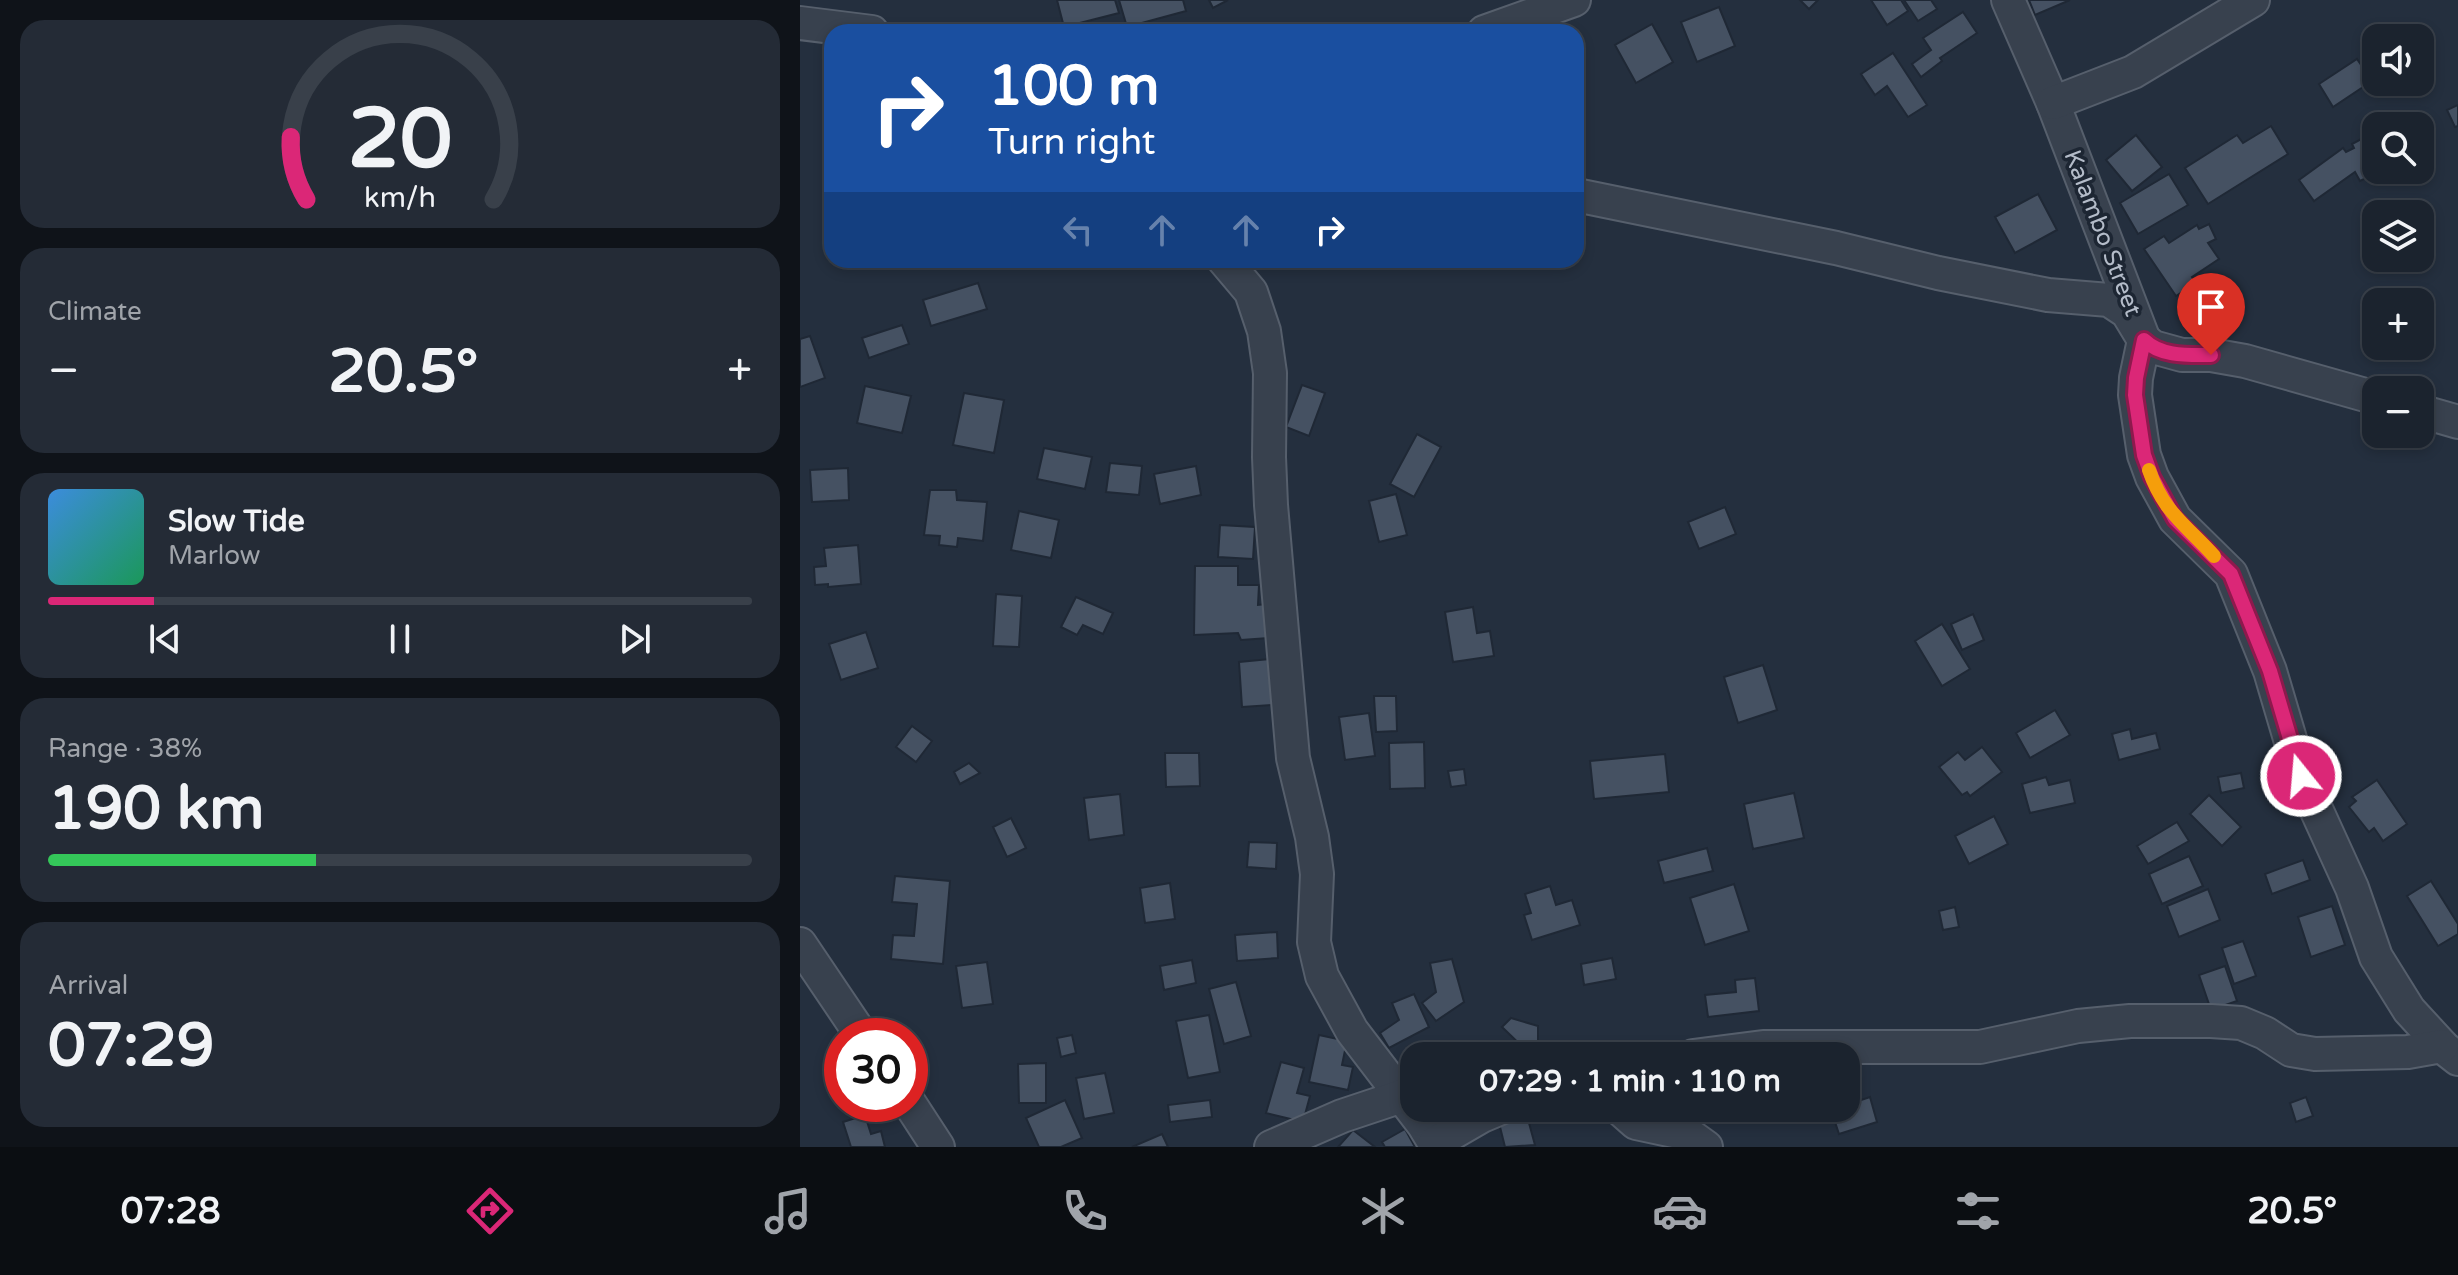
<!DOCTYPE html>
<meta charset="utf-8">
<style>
:root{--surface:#1b232e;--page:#242b36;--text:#f1f3f6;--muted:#a0a4aa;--line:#39404a;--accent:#db2777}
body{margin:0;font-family:"Varela Round",sans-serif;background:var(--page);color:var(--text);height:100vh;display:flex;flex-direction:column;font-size:30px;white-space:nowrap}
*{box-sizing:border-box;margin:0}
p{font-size:26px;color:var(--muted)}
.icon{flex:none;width:44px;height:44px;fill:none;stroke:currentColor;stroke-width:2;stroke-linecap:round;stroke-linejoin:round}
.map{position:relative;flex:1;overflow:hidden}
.sheet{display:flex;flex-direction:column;gap:20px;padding:20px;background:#0f1319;width:800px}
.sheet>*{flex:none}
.guide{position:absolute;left:24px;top:24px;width:760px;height:244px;border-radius:24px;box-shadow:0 4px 12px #0003,0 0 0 2px var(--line);background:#1a4fa0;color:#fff;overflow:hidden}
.controls{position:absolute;left:1562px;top:24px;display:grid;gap:16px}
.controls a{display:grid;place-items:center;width:72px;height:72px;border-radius:16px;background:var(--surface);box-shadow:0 4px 12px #0003,0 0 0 2px var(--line);font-size:40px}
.speed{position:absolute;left:24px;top:1018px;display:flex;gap:16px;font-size:40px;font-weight:700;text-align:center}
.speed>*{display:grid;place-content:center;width:104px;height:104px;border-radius:50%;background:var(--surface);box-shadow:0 4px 12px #0003,0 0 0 2px var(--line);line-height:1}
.speed .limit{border:12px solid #d22;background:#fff;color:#111}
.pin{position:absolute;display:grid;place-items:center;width:68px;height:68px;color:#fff;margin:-82px -34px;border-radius:50% 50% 50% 0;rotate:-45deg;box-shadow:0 0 8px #0007}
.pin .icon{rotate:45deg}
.me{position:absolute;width:88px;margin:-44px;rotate:343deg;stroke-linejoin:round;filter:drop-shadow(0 0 6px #0008)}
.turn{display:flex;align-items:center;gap:28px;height:168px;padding:0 32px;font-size:36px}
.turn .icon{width:104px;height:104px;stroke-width:2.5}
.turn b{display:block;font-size:56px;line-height:68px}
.lanes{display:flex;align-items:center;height:76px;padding:0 32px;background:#0003;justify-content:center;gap:40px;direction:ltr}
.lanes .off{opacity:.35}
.big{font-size:60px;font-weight:700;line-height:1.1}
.sheet .widget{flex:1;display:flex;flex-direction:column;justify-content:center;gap:12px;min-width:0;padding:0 28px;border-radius:24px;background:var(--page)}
.sheet .dial{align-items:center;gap:0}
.dial svg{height:208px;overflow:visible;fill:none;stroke:var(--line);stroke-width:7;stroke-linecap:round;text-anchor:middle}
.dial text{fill:var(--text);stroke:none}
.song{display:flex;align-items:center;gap:24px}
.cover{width:96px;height:96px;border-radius:12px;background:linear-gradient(135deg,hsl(210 70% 55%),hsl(150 70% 35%))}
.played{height:8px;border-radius:4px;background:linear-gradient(90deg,var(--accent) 15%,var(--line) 15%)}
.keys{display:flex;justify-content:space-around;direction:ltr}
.heat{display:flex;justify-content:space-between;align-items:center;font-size:44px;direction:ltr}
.charge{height:12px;border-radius:6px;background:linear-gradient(90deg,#34c759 38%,var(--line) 0)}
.trip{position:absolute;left:600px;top:1042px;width:460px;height:80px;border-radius:24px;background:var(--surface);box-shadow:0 4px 12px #0003,0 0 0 2px var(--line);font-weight:700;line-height:80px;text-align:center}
.tab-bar{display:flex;height:128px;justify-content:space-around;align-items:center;background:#0b0e12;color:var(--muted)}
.tab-bar .icon{width:56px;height:56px}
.tab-bar .active{color:var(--accent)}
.tab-bar b{font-size:36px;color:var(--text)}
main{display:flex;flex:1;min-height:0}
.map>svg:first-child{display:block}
.building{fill:#455162;stroke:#1f2835;stroke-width:2}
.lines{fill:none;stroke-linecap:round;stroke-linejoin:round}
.street-casing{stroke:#565f6c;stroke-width:36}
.street{stroke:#38414e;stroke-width:32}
.route-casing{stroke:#8e194d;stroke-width:20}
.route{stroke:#db2777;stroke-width:14}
.slow{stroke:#f59e0b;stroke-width:14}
.labels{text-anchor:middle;stroke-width:7;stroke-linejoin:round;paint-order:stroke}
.street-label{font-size:24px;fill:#b4bcc9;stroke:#1d2633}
</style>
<main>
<section class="sheet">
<div class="widget dial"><svg viewBox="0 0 100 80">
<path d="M14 69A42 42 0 1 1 86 69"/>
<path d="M14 69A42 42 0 0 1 8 45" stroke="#db2777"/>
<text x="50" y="56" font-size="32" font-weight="700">20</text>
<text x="50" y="72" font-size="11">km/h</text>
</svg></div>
<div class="widget"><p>Climate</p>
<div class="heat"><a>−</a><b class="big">20.5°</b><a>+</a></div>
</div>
<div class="widget">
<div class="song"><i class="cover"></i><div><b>Slow Tide</b><p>Marlow</p></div></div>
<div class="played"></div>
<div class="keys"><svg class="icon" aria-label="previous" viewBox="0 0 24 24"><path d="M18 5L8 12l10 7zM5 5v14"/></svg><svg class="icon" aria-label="pause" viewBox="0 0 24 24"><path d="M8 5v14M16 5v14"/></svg><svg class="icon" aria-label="next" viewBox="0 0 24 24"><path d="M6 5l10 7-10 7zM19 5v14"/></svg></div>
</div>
<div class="widget"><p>Range · 38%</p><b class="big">190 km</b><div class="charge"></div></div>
<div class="widget"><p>Arrival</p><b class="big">07:29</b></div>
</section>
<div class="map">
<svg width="1658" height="1147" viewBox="0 0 1658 1147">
<rect width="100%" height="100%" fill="#242f3e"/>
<g class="building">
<polygon points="257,0 315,0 319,13 264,27"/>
<polygon points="319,0 383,0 386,11 327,27"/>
<polygon points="409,0 428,0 413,8"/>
<polygon points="1000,0 1018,0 1009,9"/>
<polygon points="1071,0 1101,0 1108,11 1087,25"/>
<polygon points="1104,0 1131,0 1137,9 1118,21"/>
<polygon points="1229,0 1270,0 1235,15"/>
<polygon points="919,7 935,46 897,62 881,22"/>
<polygon points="1163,12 1177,33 1140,58 1142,61 1121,77 1112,64 1131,50 1123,38"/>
<polygon points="852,24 873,62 836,83 815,45"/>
<polygon points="1093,53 1127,105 1108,117 1087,86 1075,95 1061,74"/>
<polygon points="1557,59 1572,81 1533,107 1519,84"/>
<polygon points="1658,105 1658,126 1655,127 1647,110"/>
<polygon points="1471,126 1488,154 1408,204 1385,168 1437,135 1443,143"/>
<polygon points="1576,131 1576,170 1602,170 1575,185 1570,176 1560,181 1555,172 1514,201 1499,180 1543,148 1546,152 1554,148 1552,144"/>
<polygon points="1336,135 1362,167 1332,191 1306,160"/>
<polygon points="1369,174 1388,205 1338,234 1320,203"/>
<polygon points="1238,194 1257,230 1215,253 1195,217"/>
<polygon points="1409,224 1416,239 1408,243 1419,259 1392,277 1396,283 1376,296 1344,249 1364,236 1369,243 1397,225 1399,229"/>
<polygon points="178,283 187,309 131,326 123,300"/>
<polygon points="102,325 109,344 69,358 62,338"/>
<polygon points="10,336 25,378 0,387 0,339"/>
<polygon points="502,385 525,393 509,436 486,427"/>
<polygon points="65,386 111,396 102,433 57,423"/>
<polygon points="164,393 204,400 194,453 153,445"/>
<polygon points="617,434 641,447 614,497 590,484"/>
<polygon points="244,448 292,457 285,489 237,479"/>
<polygon points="310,463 342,466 339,495 306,492"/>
<polygon points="396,466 401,495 360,504 354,474"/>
<polygon points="48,468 49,500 12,502 10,470"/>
<polygon points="130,490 156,490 157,500 187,502 183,541 158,538 157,547 139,545 140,536 124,535"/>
<polygon points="596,494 607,535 579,542 569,501"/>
<polygon points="925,507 936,534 899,549 888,522"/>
<polygon points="219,511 259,520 251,558 211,550"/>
<polygon points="420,525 455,527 453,559 418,557"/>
<polygon points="58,545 61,584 28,587 28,584 15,585 14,567 26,566 24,548"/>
<polygon points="395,566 438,566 438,585 459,585 458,605 467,604 469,638 441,640 438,633 394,635"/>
<polygon points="196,594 222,596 219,647 193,646"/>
<polygon points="276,597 313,613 303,634 283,625 277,635 261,627"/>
<polygon points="673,607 677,633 690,631 694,656 653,662 645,612"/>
<polygon points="1173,614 1184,640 1162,650 1151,624"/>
<polygon points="1142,624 1170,669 1142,686 1115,641"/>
<polygon points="66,632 78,668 41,680 29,644"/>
<polygon points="470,659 473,705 442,707 439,662"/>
<polygon points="963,665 977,710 938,723 924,677"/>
<polygon points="574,696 596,696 597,731 576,732"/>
<polygon points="1255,710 1270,735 1230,758 1216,733"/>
<polygon points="569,713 575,756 545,760 539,717"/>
<polygon points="112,726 132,741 116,762 96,747"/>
<polygon points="1330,729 1332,739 1356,733 1360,749 1319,760 1312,734"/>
<polygon points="624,742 625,788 590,789 589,743"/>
<polygon points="1182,747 1202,772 1170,796 1167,792 1162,795 1139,767 1158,752 1165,760"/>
<polygon points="365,753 399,753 400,786 366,787"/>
<polygon points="865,754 869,792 794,799 790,761"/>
<polygon points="169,763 180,773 160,784 154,772"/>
<polygon points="664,769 666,785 651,787 648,771"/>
<polygon points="1441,773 1444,788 1421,793 1418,777"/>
<polygon points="1246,777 1249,785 1270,780 1275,803 1230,813 1222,784"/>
<polygon points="1577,780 1607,824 1583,841 1574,828 1569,832 1549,807 1556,801 1552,797"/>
<polygon points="994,793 1004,838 953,849 944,804"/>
<polygon points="320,794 324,835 289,840 284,798"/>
<polygon points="1409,795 1441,827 1422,846 1390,814"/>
<polygon points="1194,816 1208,844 1169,864 1155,836"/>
<polygon points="211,818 226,848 207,857 193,827"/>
<polygon points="1377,822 1389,841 1348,864 1337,846"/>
<polygon points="449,842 477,843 476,869 447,867"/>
<polygon points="907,848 913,871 864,883 858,861"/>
<polygon points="1389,856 1403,886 1362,904 1349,874"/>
<polygon points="1503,860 1510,880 1472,894 1465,874"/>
<polygon points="95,876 150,881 143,964 91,959 93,935 114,936 117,904 92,902"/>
<polygon points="1631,881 1658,924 1658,934 1638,946 1607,896"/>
<polygon points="370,883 375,919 345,923 340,888"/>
<polygon points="934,884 949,931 905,945 890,898"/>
<polygon points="750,886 756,905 772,900 780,925 732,940 724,915 731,913 725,894"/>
<polygon points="1408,889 1420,920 1379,937 1367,906"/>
<polygon points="1532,906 1545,945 1511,957 1498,917"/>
<polygon points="1155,907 1159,927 1143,930 1139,911"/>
<polygon points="477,932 478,958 437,961 435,935"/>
<polygon points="1443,941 1456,976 1434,984 1422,948"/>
<polygon points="812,958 816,979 784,985 781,964"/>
<polygon points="652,959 664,1002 636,1021 622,1003 636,992 630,963"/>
<polygon points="392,960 396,983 364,990 360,966"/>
<polygon points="187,962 193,1004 162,1008 156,966"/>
<polygon points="1425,966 1437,1001 1411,1010 1399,975"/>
<polygon points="955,978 959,1011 908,1017 905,995 936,992 935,980"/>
<polygon points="436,982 451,1036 424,1044 409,989"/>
<polygon points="614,994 629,1027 589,1048 580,1033 599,1020 592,1003"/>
<polygon points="409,1015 420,1072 388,1078 376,1021"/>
<polygon points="711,1018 738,1026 738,1042 728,1052 702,1027"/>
<polygon points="272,1035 276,1053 261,1057 257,1038"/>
<polygon points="519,1035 547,1041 542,1065 553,1067 548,1090 509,1082"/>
<polygon points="481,1062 504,1068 497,1093 510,1096 503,1122 466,1113"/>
<polygon points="246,1063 246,1103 219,1103 218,1064"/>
<polygon points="305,1073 314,1113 284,1119 276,1078"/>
<polygon points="1070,1097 1077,1122 1039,1134 1031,1110 1046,1108 1046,1105"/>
<polygon points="1506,1097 1513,1116 1496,1122 1490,1103"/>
<polygon points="265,1100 282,1138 261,1147 239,1147 226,1118"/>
<polygon points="410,1100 412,1117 370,1122 368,1105"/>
<polygon points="907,1108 925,1108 926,1112 907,1114"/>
<polygon points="726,1112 735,1145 705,1147 698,1119"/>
<polygon points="65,1115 71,1134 81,1131 85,1147 51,1147 43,1122"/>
<polygon points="605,1129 615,1147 585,1147 582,1142"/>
<polygon points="553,1130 575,1147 538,1147"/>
<polygon points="362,1134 368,1147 332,1147"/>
</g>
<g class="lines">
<defs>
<g id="street">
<polyline points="1208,0 1253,103 1344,340 1336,378 1335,395 1344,455 1352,477 1375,519 1431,574 1470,671 1501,776 1552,888 1576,957 1609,1010 1644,1048 1658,1059"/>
<polyline points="0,23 72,32"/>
<polyline points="684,32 774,0"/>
<polyline points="1253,103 1333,72 1453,0"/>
<polyline points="776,195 1036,248 1138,273 1248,295 1309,300 1327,312 1344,340 1353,347 1382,355 1411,355 1445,361 1576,398"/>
<polyline points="424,260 451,292 464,331 470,373 469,457 471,505 493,758 512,837 517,874 514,942 522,976 552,1031 623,1124 637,1147"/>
<polyline points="1620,411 1658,422"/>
<polyline points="0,944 62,1036"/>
<polyline points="893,1056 963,1047 1180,1047 1278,1026 1330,1021 1411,1021 1441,1023 1465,1033 1491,1050 1515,1054 1608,1052 1642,1046"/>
<polyline points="110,1104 138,1147"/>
<polyline points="819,1108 836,1123 888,1134 906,1147"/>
<polyline points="635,1143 682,1116 701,1108"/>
<polyline points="471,1147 542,1116 602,1096"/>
</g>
</defs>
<use href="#street" class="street-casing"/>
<use href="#street" class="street"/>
</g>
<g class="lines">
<defs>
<path id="route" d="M1411,355C1389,355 1361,357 1344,340L1336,378L1335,395L1344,455L1352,477L1375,519L1431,574L1470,671L1501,776"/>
</defs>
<use href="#route" class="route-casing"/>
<use href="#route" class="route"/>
<path class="slow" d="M1349,470C1364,513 1386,525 1414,556"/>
</g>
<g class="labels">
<g class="street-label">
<text transform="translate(1303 233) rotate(69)" y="8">Kalambo Street</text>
</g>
</g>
</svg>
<div class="controls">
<a><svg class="icon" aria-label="sound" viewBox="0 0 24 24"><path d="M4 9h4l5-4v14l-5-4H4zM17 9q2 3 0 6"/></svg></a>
<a><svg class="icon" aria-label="search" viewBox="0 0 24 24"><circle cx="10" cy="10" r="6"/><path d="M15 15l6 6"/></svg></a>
<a><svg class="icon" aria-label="layers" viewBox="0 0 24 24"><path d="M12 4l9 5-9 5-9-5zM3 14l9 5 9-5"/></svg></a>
<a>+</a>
<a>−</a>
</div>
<div class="speed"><div class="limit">30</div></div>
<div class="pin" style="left:1411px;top:355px;background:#d93025"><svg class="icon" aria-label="arrive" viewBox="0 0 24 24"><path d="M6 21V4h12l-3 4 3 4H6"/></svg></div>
<svg class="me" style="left:1501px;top:776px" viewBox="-20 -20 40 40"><circle r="17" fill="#db2777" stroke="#fff" stroke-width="3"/><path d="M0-11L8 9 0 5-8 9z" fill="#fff"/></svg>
<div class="trip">07:29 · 1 min · 110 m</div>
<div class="guide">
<div class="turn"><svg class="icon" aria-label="right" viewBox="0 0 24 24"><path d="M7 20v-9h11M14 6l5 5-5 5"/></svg><div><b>100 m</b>Turn right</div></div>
<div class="lanes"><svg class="icon off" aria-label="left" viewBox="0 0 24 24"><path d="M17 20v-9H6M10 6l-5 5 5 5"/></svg><svg class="icon off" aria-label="ahead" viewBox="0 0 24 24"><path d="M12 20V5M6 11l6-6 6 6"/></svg><svg class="icon off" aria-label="ahead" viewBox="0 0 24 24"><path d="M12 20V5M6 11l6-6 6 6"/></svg><svg class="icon" aria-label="right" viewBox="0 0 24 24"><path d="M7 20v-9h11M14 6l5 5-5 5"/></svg></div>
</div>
</div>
</main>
<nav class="tab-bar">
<b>07:28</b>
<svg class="icon active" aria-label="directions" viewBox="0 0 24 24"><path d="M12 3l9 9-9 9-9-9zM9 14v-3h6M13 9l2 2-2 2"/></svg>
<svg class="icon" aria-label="music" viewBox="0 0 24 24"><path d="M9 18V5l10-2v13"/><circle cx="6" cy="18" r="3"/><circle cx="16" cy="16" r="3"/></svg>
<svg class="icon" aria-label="phone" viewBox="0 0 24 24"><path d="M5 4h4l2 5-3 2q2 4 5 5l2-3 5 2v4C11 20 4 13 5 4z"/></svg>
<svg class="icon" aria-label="climate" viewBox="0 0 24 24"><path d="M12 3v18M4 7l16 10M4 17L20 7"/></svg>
<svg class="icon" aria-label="car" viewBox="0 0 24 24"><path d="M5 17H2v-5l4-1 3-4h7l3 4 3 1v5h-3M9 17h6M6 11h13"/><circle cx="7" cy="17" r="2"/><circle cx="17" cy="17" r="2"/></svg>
<svg class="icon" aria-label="filters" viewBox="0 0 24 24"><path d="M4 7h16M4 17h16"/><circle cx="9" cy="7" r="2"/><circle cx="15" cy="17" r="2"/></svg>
<b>20.5°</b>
</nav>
